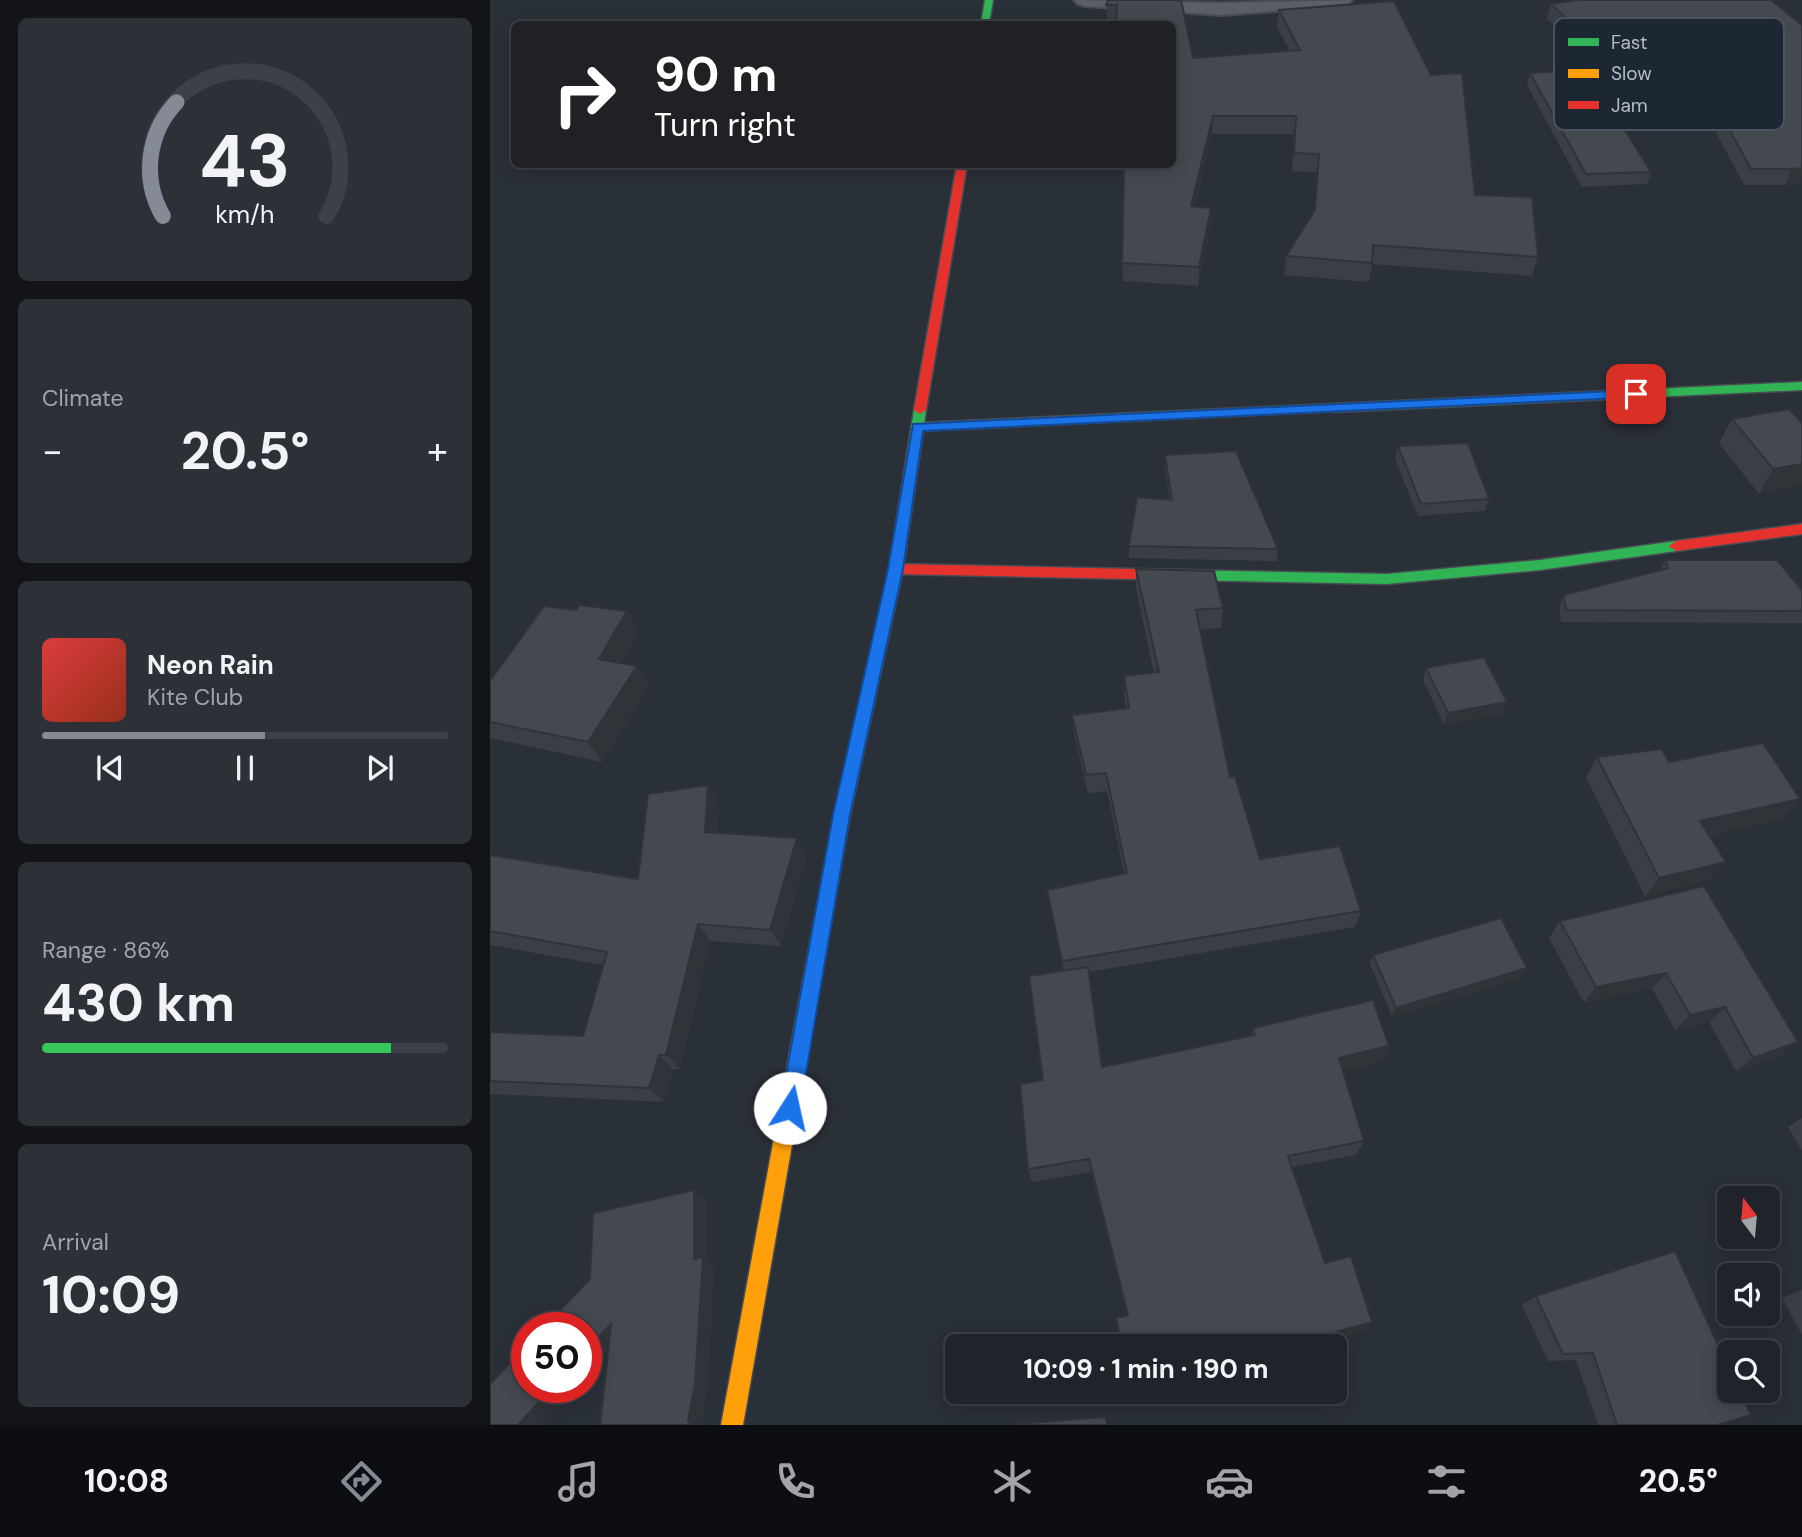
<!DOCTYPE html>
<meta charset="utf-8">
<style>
:root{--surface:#20242a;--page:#2d3036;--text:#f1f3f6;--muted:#a2a4a8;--line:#3d4147;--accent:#848b96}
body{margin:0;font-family:"DM Sans",sans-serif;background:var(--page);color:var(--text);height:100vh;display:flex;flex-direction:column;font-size:26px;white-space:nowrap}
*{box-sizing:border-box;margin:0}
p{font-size:23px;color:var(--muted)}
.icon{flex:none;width:38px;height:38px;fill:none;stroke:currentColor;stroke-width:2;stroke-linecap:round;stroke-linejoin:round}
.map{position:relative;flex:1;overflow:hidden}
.sheet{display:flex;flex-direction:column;gap:18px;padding:18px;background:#121417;width:490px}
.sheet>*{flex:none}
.top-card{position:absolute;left:21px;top:21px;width:665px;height:147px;border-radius:10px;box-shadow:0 4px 18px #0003,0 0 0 2px var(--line);background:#202124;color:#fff;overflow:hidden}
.needle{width:46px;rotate:344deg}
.controls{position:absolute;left:1227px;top:1186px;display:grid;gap:14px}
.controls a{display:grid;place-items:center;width:63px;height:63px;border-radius:10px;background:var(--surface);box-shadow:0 4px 18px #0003,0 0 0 2px var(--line);font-size:35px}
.speed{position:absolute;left:21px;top:1312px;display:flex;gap:14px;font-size:35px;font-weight:700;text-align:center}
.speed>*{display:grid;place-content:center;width:91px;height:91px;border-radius:50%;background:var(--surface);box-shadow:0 4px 18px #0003,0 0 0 2px var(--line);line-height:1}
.speed .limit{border:10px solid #d22;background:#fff;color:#111}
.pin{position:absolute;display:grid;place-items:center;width:60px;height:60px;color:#fff;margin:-30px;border-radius:14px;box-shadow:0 4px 10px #0006}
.me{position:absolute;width:77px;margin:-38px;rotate:10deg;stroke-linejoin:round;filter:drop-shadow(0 0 5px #0008)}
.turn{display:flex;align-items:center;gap:24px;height:147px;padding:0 28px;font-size:32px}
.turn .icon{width:91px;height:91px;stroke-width:2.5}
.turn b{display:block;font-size:49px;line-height:60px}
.big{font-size:52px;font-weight:700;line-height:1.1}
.sheet .widget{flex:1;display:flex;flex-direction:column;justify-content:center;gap:10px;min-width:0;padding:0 24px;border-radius:10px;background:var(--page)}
.sheet .dial{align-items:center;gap:0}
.dial svg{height:182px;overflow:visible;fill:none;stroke:var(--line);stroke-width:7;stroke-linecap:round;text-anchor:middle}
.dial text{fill:var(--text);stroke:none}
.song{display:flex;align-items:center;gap:21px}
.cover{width:84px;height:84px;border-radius:10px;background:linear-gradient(135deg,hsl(0 70% 55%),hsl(10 70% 35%))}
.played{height:7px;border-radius:4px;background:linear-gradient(90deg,var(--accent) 55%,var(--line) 55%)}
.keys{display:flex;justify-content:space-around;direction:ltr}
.heat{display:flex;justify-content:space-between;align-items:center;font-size:38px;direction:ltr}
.charge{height:10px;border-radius:5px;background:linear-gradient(90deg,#34c759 86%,var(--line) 0)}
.trip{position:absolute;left:455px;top:1334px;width:402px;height:70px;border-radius:10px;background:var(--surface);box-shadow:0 4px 18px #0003,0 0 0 2px var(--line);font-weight:700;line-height:70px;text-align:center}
.dock{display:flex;height:112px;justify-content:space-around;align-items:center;background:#0d0e11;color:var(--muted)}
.dock .icon{width:49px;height:49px}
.dock .active{color:var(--accent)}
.dock b{font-size:32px;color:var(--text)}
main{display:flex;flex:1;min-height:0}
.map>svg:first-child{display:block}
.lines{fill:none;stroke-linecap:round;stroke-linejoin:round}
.street-casing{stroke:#484c53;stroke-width:4}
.fast-casing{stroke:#484c53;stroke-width:3}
.slow-casing{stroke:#484c53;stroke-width:3}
.jam-casing{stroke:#484c53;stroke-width:3}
.street{fill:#5a5e66;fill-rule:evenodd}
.fast{fill:#30b455;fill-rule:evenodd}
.slow{fill:#ff9f0a;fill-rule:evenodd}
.jam{fill:#e5322d;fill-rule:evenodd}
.wall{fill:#3a3f45}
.shaded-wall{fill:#303338}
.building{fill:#444950;stroke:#303338;stroke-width:2}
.route{fill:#1a73e8;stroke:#114b97;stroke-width:2}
.key{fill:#1d2633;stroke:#4a5360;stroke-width:2}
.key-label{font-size:19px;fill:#b4bcc9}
</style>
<main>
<section class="sheet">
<div class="widget dial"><svg viewBox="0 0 100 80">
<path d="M14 69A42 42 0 1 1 86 69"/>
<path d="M14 69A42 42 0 0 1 20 19" stroke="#848b96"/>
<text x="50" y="56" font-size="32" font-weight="700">43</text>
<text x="50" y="72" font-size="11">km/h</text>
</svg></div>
<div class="widget"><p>Climate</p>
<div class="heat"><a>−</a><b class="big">20.5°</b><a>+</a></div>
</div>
<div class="widget">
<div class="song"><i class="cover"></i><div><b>Neon Rain</b><p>Kite Club</p></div></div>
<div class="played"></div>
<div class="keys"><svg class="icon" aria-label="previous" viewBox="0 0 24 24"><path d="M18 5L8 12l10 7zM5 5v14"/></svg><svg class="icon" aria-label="pause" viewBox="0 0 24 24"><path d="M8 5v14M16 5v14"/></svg><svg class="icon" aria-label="next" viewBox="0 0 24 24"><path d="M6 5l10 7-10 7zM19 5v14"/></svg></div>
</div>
<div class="widget"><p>Range · 86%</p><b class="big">430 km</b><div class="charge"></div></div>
<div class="widget"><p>Arrival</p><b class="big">10:09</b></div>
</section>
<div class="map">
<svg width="1312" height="1425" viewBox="0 0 1312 1425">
<rect width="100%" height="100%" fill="#2a3038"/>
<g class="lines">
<defs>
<polygon id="street" points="584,0 732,3 862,0 858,4 851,6 732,15 595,6 588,4"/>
<g id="fast">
<polygon points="495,0 503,0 499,24 491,24"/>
<polygon points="1312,382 1312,390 843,412 837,408 843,404"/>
<polygon points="430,406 436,410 413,569 360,815 327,1002 325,1008 318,1011 311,1008 309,1002 344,815 399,569 424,410"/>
<polygon points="1186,541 1193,546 1186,551 1050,570 897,584 692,580 685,575 692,570 897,574 1050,560"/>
</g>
<g id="slow">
<polygon points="843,404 849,408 847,411 427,431 421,427 427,423"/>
<polygon points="318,993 325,996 327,1002 253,1425 231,1425 309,1002 311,996"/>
</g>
<g id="jam">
<polygon points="467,164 477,164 436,410 430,414 424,410"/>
<polygon points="1312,524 1312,534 1186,551 1179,546 1186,541"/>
<polygon points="406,564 692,570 699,575 692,580 406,574 399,569"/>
</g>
</defs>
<use href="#street" class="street-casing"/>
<use href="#fast" class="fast-casing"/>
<use href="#slow" class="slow-casing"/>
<use href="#jam" class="jam-casing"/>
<use href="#street" class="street"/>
<use href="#fast" class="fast"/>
<use href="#slow" class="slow"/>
<use href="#jam" class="jam"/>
</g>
<g class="wall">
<polygon points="691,0 703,58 800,51 787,27 789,10 985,195 1048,257 1042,276 882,264 879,282 794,275 796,256 824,212 827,172 802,171 804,134 722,134 705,206 721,226 708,286 633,281 632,263 682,164 626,22 617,22 616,5"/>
<polygon points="1281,0 1312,183 1295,185 1254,185 1198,80 1130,89 1057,19 1061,4"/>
<polygon points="1040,73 1161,172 1157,184 1092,187 1037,85"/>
<polygon points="1242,419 1312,423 1269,494 1229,443"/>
<polygon points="908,446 999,499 995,511 928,516 905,459"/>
<polygon points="675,455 788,549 786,561 639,558 639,546 680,500 675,468"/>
<polygon points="1175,560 1312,590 1312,623 1071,622 1069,607 1074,595 1170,570"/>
<polygon points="646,569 733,608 731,628 710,630 740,777 770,859 871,911 865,927 599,972 612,1067 761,1036 763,1028 892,1062 853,1071 874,1141 866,1155 802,1167 835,1263 874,1330 818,1346 631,1346 626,1318 637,1315 601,1172 542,1182 538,1169 573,971 557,890 634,873 617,791 598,793 584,734 582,715 636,709 634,695 634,676 664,673 646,589"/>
<polygon points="86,610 137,611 149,632 131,663 159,686 112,762 0,738 0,681"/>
<polygon points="936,668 1017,702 1012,714 954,724 933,680"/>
<polygon points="1107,757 1179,762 1310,799 1293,819 1219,835 1220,880 1155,896 1096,777"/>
<polygon points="218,785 229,804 227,833 307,838 316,857 291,946 220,941 190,1069 183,1069 174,1102 0,1094 0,1032 93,1036 113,965 0,945 0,855 148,879"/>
<polygon points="1214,886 1290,1056 1246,1071 1219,1022 1185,1030 1162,988 1094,1003 1059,938 1070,921"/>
<polygon points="883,955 1037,968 1031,978 902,1016 880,964"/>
<polygon points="1312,1118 1312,1151 1298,1127"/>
<polygon points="1312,1290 1312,1335 1292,1298"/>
<polygon points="1046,1296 1227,1425 1108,1425 1086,1360 1058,1361 1032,1305"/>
</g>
<g class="shaded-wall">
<polygon points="1204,65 1198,80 1130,89 1135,73"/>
<polygon points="723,116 722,134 701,225 701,206"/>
<polygon points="1312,168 1312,183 1295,185 1302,169"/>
<polygon points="721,208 721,226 708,286 709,267"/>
<polygon points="1312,464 1312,485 1269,494 1283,469"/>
<polygon points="137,611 149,632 122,679 109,659"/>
<polygon points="147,666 159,686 112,762 98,742"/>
<polygon points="1017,702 1012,714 954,724 958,713"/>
<polygon points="218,785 229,804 226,850 215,832"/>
<polygon points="1310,799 1293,819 1195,840 1210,821"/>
<polygon points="307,838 316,857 291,946 280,930"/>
<polygon points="1236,862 1220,880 1155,896 1169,878"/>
<polygon points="208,924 220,941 190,1069 176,1055"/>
<polygon points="1037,968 1031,978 902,1016 906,1008"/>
<polygon points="1176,973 1162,988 1094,1003 1106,987"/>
<polygon points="1235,1007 1219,1022 1185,1030 1200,1015"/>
<polygon points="1308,1042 1290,1056 1246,1071 1263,1058"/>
<polygon points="899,1046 892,1062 843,1074 849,1058"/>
<polygon points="169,1055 183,1069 174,1102 159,1088"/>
<polygon points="204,1190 216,1199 216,1260 225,1266 218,1389 212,1425 202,1425 198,1421 204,1259"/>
<polygon points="882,1322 874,1330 818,1346 796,1346"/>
<polygon points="121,1324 136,1330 96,1374 96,1350"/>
<polygon points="62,1388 84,1388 50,1425 28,1425"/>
<polygon points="640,1391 653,1391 640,1395"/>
</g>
<g class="building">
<polygon points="618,0 691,0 703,58 810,50 789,10 904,1 941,75 972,73 985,195 1042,197 1048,257 883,245 882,263 796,256 825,210 829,154 804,153 806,116 723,116 701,206 721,208 709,267 632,263 634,172 637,164 682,164 682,24 626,24 627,5 616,5"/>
<polygon points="1088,0 1281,0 1312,25 1312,168 1302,169 1261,169 1204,65 1135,73 1061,4"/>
<polygon points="1097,69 1161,172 1096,174 1040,73"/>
<polygon points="1299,409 1312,423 1312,464 1283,469 1242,419"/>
<polygon points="978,443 999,499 931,504 908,446"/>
<polygon points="746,451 788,549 639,546 647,497 682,500 675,455"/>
<polygon points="1175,560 1287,560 1312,590 1312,611 1076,610 1074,595 1178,568"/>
<polygon points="646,569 724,571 733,608 706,610 740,777 745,776 770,859 850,846 871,911 572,961 557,890 637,873 616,773 596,775 582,715 639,708 634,676 669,672"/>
<polygon points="89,605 137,611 109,659 147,666 98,742 0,722 0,681 54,606 86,610"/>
<polygon points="994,657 1017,702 958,713 936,668"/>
<polygon points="1273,743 1310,799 1210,821 1236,862 1169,878 1107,757 1172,749 1179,762"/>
<polygon points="218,785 215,832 307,838 280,930 208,924 176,1055 169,1055 159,1088 0,1081 0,1032 93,1036 117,952 0,931 0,855 148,879 158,794"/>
<polygon points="1214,886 1308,1042 1263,1058 1235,1007 1200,1015 1176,973 1106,987 1070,921"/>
<polygon points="1011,918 1037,968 906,1008 883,955"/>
<polygon points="598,967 612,1067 765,1035 763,1028 883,1000 899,1046 849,1058 874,1141 798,1156 835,1263 861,1256 882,1322 796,1346 631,1346 626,1318 638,1315 599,1159 538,1169 530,1084 553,1080 539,976"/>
<polygon points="204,1190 204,1259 213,1257 205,1384 198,1421 202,1424 202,1425 110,1425 121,1324 96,1350 96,1328 53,1328 100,1279 103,1213"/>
<polygon points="1185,1251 1239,1369 1239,1391 1249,1391 1261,1415 1227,1425 1127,1425 1103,1353 1073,1354 1046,1296"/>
<polygon points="37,1345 37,1388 62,1388 28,1425 0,1425 0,1384"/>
<polygon points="616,1417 617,1425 526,1425 526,1424"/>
</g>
<polygon class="route" points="1146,390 1151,391 1151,397 433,431 413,569 360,815 310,1108 307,1115 300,1118 293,1115 290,1108 343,815 398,569 423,424"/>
<rect x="1064" y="18" width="230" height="112" rx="10" class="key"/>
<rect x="1078" y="38" width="31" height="8" fill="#30b455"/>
<rect x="1078" y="69" width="31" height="9" fill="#ff9f0a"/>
<rect x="1078" y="101" width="31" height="8" fill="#e5322d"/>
<g class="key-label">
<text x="1121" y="49">Fast</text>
<text x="1121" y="80">Slow</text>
<text x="1121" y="112">Jam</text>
</g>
</svg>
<div class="controls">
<a><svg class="needle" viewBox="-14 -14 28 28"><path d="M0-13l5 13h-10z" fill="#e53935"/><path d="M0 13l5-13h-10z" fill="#a2a4a8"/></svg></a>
<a><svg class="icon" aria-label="sound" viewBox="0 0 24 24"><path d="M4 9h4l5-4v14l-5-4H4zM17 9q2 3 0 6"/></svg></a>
<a><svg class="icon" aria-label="search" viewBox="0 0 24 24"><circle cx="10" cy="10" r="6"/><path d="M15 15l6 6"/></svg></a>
</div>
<div class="speed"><div class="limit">50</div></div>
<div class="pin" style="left:1146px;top:394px;background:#d93025"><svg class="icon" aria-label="arrive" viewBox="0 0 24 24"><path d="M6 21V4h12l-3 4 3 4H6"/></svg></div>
<svg class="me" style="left:300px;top:1108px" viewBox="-20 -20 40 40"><circle r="19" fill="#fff"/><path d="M0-13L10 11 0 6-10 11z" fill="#1a73e8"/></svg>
<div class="trip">10:09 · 1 min · 190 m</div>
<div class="top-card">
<div class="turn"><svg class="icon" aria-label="right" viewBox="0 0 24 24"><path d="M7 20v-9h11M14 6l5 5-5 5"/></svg><div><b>90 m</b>Turn right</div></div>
</div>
</div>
</main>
<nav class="dock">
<b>10:08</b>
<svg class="icon active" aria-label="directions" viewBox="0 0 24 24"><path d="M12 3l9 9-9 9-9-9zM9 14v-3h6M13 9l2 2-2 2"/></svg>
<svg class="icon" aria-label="music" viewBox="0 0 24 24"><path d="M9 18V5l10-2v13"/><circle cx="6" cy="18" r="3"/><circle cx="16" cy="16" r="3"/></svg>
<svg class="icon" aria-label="phone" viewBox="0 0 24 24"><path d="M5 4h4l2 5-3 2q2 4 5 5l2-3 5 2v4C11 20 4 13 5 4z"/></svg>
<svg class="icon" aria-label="climate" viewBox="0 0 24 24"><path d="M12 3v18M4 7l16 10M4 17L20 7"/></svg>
<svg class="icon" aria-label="car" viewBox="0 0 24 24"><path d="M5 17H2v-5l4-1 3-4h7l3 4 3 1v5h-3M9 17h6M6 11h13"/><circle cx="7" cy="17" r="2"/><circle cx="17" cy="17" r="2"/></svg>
<svg class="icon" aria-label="filters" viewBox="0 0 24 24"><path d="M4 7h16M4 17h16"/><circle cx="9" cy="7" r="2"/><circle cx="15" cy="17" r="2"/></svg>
<b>20.5°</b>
</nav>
